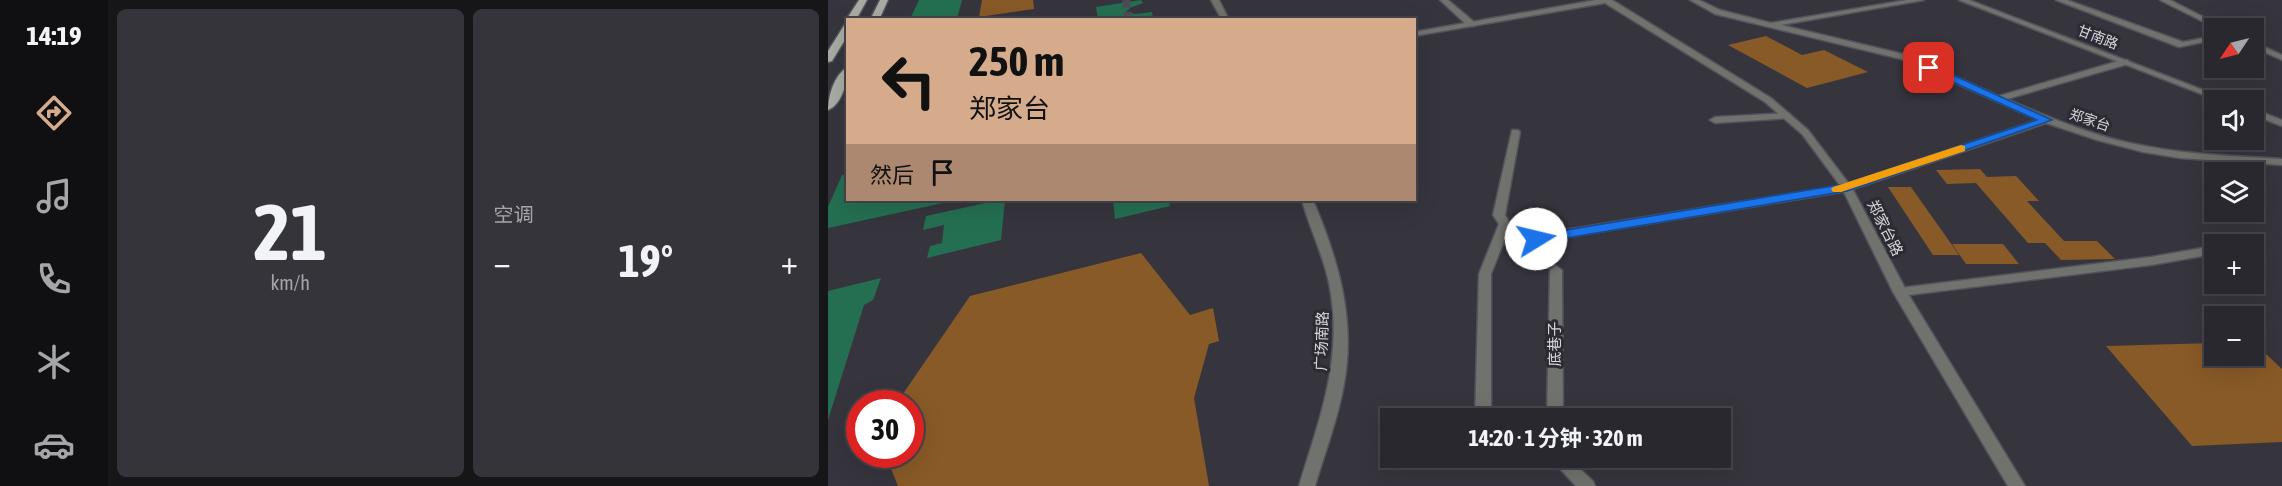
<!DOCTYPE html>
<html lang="zh">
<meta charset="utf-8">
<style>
:root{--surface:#28282e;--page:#34343a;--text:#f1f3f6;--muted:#a5a6aa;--line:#44444a;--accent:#d6ab8b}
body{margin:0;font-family:"Asap Condensed","Noto Sans SC",sans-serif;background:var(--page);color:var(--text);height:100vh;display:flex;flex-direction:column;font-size:22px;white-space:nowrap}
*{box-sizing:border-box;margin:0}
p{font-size:20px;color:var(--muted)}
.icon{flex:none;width:33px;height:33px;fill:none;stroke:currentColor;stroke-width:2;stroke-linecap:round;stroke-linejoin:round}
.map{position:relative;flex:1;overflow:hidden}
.side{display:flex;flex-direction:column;gap:9px;padding:9px;background:#161619;width:720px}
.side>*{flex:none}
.banner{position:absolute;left:18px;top:18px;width:570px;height:183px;border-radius:0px;box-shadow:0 6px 24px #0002,0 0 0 2px var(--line);background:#d6ab8b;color:#111;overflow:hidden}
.needle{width:39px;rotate:235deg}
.fabs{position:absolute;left:1376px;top:18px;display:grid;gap:12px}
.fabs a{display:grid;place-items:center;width:60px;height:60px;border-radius:0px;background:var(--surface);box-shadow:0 6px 24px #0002,0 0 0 2px var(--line);font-size:30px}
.speed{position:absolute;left:18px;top:390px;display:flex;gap:12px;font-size:30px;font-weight:700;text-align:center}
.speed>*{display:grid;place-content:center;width:78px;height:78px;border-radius:50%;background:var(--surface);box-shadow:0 6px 24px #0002,0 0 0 2px var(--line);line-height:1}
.speed .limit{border:9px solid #d22;background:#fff;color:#111}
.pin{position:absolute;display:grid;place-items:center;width:51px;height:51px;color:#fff;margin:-26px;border-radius:12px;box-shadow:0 3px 9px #0006}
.me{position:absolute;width:66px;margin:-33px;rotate:81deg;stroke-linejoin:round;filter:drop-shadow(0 0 4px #0008)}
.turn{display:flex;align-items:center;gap:21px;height:126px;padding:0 24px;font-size:27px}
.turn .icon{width:78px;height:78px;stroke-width:2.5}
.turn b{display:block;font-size:42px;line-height:51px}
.then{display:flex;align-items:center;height:57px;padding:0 24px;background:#0003;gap:12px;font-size:22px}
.big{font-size:45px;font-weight:700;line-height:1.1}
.side .widget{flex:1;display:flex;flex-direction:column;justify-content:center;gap:9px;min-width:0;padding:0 21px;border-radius:9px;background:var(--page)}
.side .dial{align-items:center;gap:0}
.dial b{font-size:78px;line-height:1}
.heat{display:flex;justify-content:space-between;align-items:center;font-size:33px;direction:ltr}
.side .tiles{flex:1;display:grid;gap:9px;grid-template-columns:repeat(2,1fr)}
.trip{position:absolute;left:552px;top:408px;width:351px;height:60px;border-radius:0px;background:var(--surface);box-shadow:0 6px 24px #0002,0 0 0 2px var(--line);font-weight:700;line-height:60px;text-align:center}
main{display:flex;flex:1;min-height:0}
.dock{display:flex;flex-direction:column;width:108px;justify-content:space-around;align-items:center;background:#101012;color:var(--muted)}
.dock .icon{width:42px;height:42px}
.dock .selected{color:var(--accent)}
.dock b{font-size:27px;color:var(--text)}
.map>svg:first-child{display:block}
.green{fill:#246f51}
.building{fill:#885a27}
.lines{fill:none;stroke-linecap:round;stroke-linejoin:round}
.pedestrian-tunnel{stroke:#4e4d56;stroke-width:8;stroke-dasharray:8 4;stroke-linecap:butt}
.minor-casing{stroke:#53525a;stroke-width:3}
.tertiary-casing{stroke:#53525a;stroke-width:3}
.primary-casing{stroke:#53525a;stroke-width:3}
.minor{fill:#6f726d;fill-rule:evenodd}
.tertiary{fill:#6f726d;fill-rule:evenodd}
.primary{fill:#a8aca3;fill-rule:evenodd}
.route{fill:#1a73e8;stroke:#114b97;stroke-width:1.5}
.slow{fill:#f59e0b}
.labels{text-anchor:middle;stroke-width:6;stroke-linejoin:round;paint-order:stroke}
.far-street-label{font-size:14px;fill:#d6d6db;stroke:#2c2b33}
.street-label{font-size:15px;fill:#d6d6db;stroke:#2c2b33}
</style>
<main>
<nav class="dock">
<b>14:19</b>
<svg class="icon selected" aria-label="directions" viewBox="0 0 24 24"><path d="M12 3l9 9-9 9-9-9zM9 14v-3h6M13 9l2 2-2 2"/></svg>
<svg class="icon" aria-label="music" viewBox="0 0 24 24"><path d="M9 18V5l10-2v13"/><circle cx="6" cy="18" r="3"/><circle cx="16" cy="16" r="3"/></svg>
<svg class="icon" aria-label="phone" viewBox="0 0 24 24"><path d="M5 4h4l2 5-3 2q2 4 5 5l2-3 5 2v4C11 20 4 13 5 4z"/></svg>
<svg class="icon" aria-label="climate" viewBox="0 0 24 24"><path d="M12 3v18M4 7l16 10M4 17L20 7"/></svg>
<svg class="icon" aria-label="car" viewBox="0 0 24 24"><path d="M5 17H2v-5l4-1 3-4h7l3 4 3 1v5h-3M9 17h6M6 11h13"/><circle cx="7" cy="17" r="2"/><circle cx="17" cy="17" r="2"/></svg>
</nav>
<section class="side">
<div class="tiles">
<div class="widget dial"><b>21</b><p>km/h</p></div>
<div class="widget"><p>空调</p>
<div class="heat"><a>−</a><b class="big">19°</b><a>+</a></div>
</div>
</div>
</section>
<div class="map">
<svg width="1454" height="486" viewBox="0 0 1454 486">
<rect width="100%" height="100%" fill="#36353e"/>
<g class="green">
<polygon points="91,0 134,0 129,19 82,19"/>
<polygon points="313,0 315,3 302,8 298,12 307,14 324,12 325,18 270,19 268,7"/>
<polygon points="19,174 20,200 129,200 0,228 0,207 14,175"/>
<polygon points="171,200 177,200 173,240 99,258 102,246 114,243 116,225 95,230 98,216"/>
<polygon points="285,200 341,200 342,206 287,219"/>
<polygon points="53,278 45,300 36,305 0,420 0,291"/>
</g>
<g class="building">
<polygon points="154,0 205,0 206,9 151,17"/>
<polygon points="938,36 974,55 996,50 1040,72 979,88 900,45"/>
<polygon points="1152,169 1159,177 1188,176 1211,201 1199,201 1236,241 1269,241 1287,259 1233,260 1217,243 1200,243 1148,183 1119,184 1108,170"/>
<polygon points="1060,187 1083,187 1131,255 1105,255"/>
<polygon points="1124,244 1175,244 1191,264 1138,264"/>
<polygon points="313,253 362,315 385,308 391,341 381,344 366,398 381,486 70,486 57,454 82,454 82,404 68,404 142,296"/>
<polygon points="1425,342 1454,369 1454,442 1364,446 1278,346 1386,343 1386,356 1425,356"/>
</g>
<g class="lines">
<polyline class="pedestrian-tunnel" points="298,0 300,20"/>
<defs>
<g id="minor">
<polygon points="612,0 620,0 646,22 646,26 640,26"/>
<path d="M862,0H871L892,10L943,23L1079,0H1096L953,25L1079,55L1171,96L1294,60H1300V64L1179,99C1224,119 1270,138 1317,146C1362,155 1408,156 1454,159V165L1352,158L1315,152L1269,140L1218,123L1019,191L691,245L680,240L678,236L663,274V418H647L651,274L671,224L665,215L684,130H690L692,132L677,215L689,235L693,237L1017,185L1210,120L1073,59L887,14Z"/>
<polygon points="1228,0 1239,0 1355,42 1386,36 1386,40 1351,47"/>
<polygon points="1332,0 1342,0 1397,28 1388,28"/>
<polygon points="1425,42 1454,55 1454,60 1425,47"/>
<polygon points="959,113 962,114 962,118 887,123 882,120 887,117"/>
<polygon points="1386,246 1386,254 1323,265 1072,296 1065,292 1072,288 1323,257"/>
<polygon points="728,266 734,270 735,418 719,418 722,270"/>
<polygon points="722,458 740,458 765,481 767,486 748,486"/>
</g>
<g id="tertiary">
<polygon points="383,0 391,0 401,20 394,20"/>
<polygon points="768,0 784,0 943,98 980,130 1024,188 1079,292 1197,486 1180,486 1065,292 1014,188 974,134 937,102 777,3 586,36 586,32"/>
<polygon points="1131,0 1141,0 1401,100 1389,100"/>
<polygon points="1425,109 1454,120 1454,126 1425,115"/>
<path d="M474,200H485C510,259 528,319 516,384C510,419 497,452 487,486H471C492,417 516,357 501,283C495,254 481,227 474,200Z"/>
</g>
<g id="primary">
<polygon points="31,0 39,0 28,20 20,20 20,22 18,20"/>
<polygon points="52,0 60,0 51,20 42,20"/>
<polygon points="20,23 20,35 4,61 0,62 0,51 17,24"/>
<path d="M20,67C20,80 14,105 0,110C0,97 6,74 20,67Z"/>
</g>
</defs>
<use href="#minor" class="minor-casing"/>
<use href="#tertiary" class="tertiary-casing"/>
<use href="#primary" class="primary-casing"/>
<use href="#minor" class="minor"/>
<use href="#tertiary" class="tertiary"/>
<use href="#primary" class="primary"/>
</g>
<polygon class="route" points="1098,66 1105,66 1224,120 1019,191 708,243 701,239 708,235 1017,184 1209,120 1098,70"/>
<polygon class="slow" points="1133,145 1137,146 1137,151 1013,192 1005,192 1003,189 1005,187"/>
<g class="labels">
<g class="far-street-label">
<text transform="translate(1270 37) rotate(21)" y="5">甘南路</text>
<text transform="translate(1262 120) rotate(18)" y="5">郑家台</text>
</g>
<g class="street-label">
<text transform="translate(1057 228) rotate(63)" y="5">郑家台路</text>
<text transform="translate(494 341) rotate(-88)" y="5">广场南路</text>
<text transform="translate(727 344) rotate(-90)" y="5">底巷子</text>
</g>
</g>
</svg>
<div class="fabs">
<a><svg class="needle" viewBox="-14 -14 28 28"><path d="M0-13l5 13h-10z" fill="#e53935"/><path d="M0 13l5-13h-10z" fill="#a5a6aa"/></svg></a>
<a><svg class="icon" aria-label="sound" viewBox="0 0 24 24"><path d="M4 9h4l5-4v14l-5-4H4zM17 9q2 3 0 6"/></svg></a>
<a><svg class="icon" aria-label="layers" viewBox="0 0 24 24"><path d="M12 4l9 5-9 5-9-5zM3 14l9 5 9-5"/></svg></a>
<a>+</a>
<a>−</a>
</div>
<div class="speed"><div class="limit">30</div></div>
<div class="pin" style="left:1101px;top:68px;background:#d93025"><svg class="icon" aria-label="arrive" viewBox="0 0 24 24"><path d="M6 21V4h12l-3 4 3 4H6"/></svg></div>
<svg class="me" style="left:708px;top:239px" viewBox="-20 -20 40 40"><circle r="19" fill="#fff"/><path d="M0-13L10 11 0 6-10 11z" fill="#1a73e8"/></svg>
<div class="trip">14:20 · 1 分钟 · 320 m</div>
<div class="banner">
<div class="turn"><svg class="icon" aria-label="left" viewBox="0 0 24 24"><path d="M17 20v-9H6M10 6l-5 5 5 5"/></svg><div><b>250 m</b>郑家台</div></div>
<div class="then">然后<svg class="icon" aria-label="arrive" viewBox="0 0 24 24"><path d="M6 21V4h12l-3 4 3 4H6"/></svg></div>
</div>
</div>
</main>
